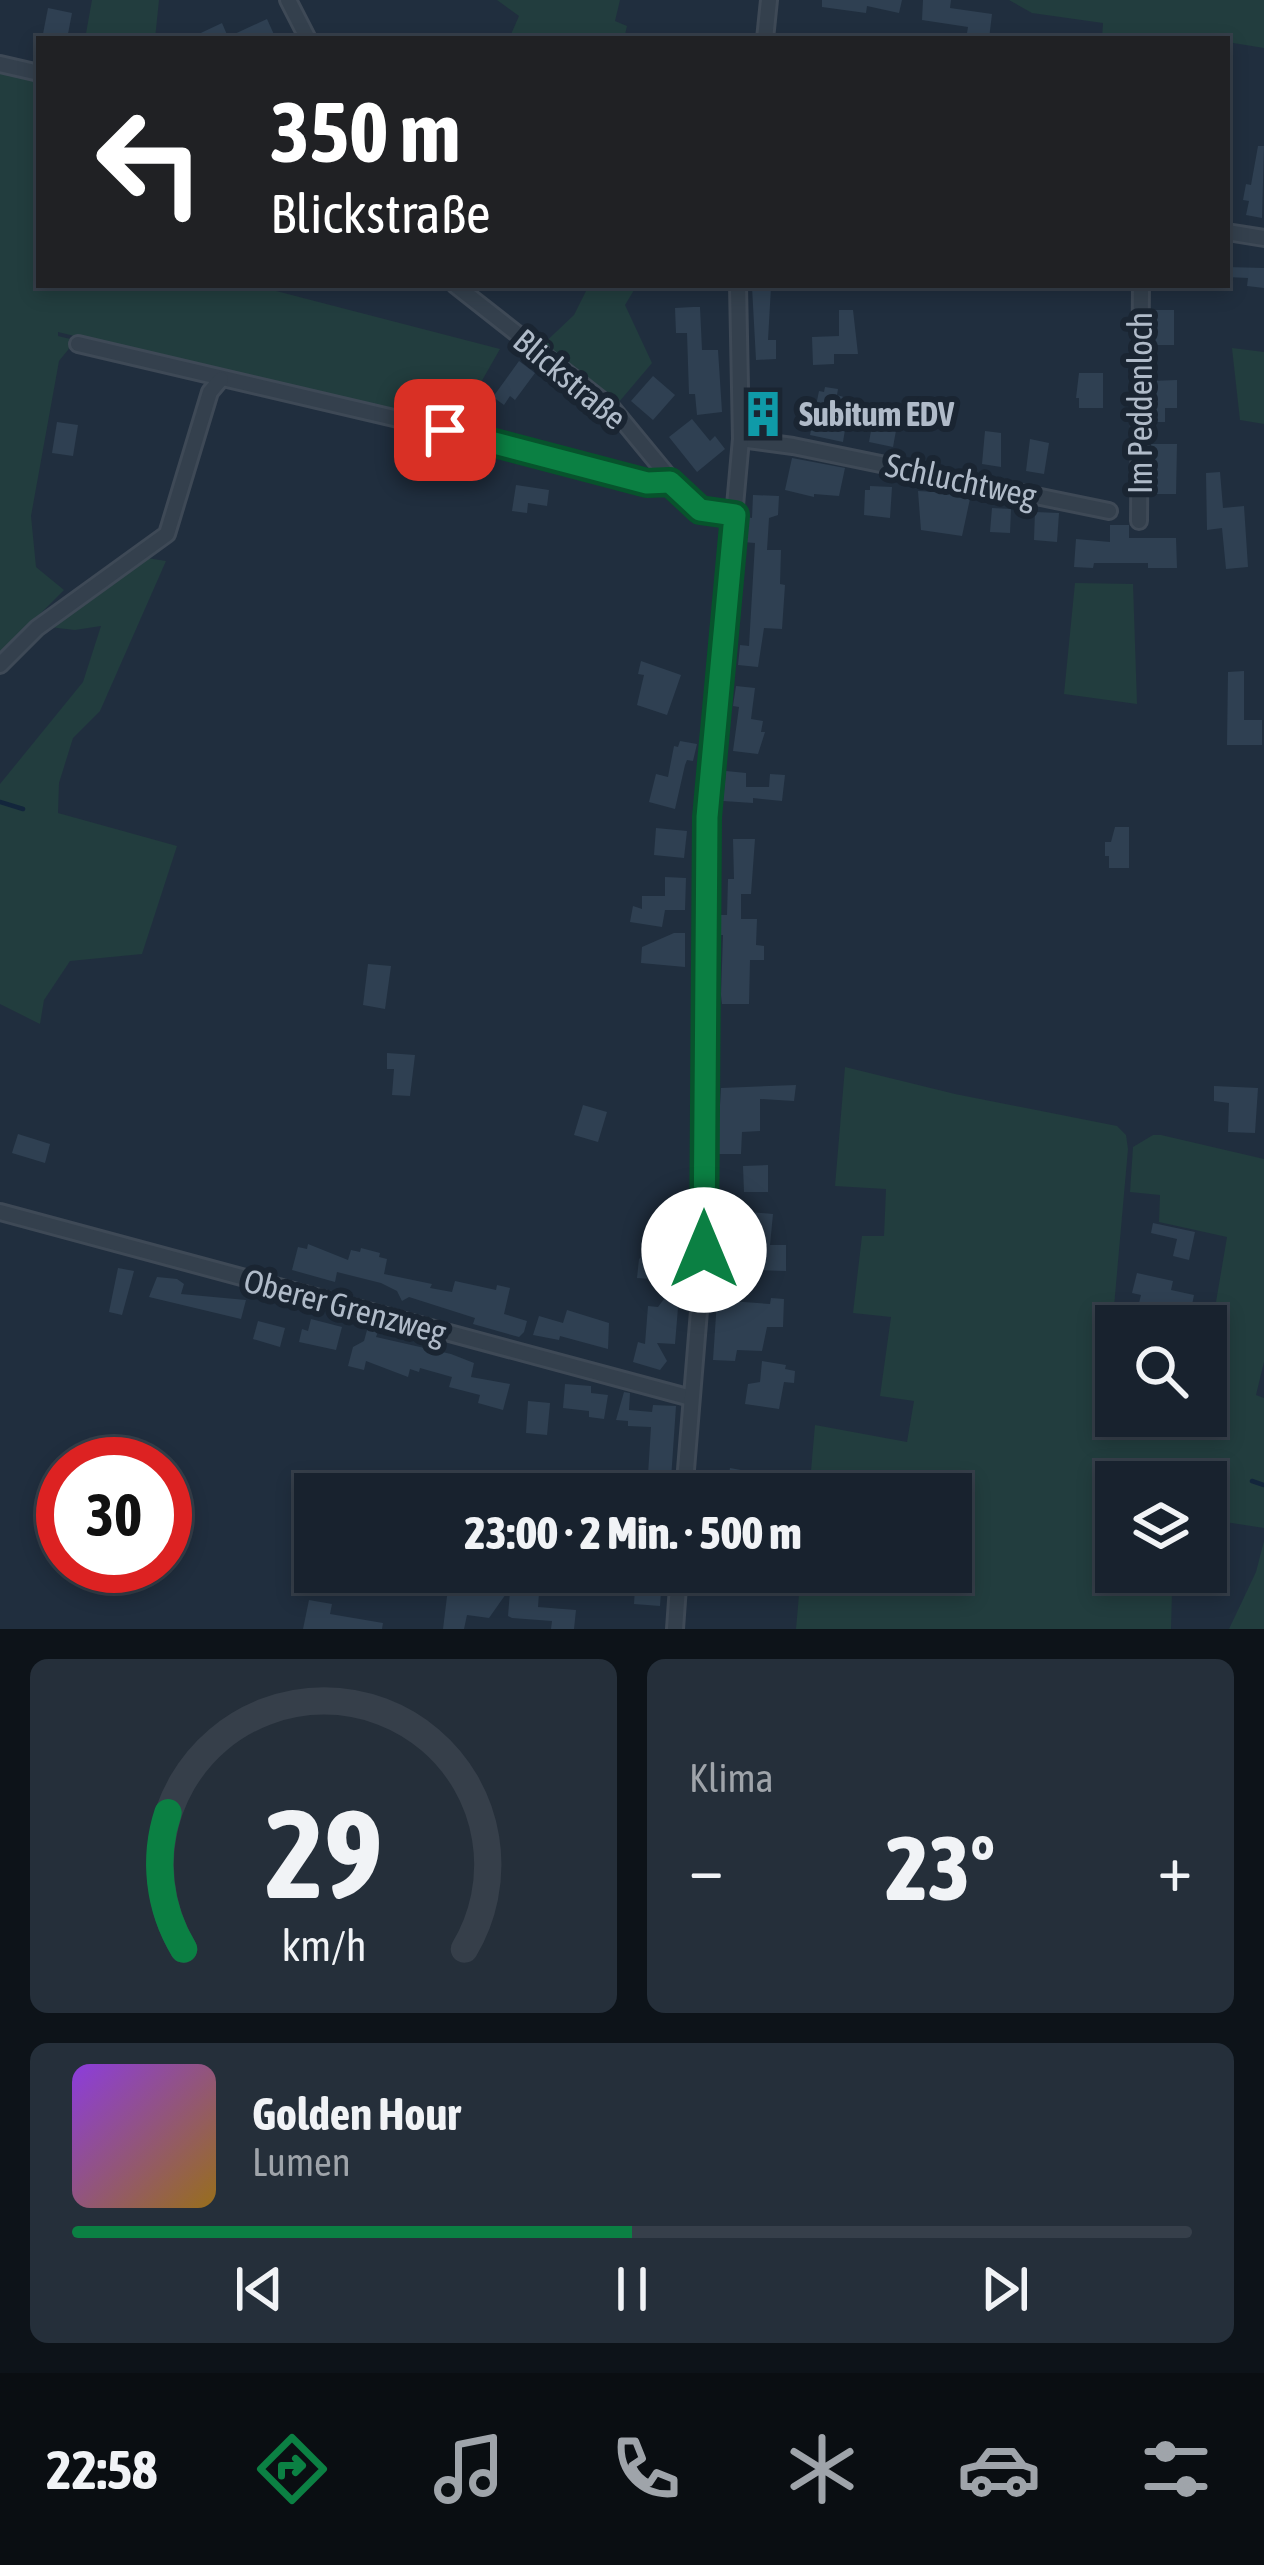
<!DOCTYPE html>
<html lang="de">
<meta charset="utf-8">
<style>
:root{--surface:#18222e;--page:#252f3a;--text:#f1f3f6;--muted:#9fa4aa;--line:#363f4a;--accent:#0b8043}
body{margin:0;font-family:"Asap Condensed",sans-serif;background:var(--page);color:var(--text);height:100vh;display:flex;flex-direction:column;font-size:45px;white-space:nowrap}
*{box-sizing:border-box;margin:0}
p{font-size:39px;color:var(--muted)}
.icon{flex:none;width:66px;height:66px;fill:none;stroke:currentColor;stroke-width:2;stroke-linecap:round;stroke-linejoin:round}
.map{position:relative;height:1629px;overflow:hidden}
.sheet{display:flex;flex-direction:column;gap:30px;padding:30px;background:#0d1319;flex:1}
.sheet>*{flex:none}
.top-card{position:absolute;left:36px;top:36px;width:1194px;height:252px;border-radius:0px;box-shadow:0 6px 18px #0003,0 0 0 3px var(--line);background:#202124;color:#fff;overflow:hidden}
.controls{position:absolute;left:1095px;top:1305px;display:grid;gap:24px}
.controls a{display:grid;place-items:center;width:132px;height:132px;border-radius:0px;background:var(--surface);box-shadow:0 6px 18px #0003,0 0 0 3px var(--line);font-size:60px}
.speed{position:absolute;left:36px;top:1437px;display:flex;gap:24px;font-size:60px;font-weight:700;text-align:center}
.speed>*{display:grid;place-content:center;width:156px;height:156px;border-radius:50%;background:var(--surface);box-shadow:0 6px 18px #0003,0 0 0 3px var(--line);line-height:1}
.speed .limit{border:18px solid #d22;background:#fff;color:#111}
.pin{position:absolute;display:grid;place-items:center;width:102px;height:102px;color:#fff;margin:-51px;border-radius:24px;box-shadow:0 6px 18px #0006}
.me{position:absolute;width:132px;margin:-66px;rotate:0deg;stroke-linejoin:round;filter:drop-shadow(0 0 9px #0008)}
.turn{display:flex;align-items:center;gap:42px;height:252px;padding:0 36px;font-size:54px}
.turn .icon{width:156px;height:156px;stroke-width:2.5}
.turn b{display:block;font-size:84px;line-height:102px}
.big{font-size:90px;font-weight:800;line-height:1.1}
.sheet .widget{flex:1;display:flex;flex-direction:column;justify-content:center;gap:18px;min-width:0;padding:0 42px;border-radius:18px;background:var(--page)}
.sheet .dial{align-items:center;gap:0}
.dial svg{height:312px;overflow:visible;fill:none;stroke:var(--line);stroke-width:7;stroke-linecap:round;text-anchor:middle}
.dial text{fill:var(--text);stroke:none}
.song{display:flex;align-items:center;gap:36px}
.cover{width:144px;height:144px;border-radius:18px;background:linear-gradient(135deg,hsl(270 70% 55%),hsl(40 70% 35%))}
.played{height:12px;border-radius:6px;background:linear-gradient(90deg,var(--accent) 50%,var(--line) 50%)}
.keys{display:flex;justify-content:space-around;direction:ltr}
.heat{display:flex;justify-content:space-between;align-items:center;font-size:66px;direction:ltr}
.sheet .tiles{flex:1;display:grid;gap:30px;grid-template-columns:1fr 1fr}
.widget:last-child{grid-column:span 2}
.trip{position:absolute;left:294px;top:1473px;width:678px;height:120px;border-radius:0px;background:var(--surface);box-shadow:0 6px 18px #0003,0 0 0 3px var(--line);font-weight:800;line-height:120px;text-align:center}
.menu{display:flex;height:192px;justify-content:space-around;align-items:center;background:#0a0e12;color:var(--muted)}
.menu .icon{width:84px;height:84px}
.menu .current{color:var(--accent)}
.menu b{font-size:54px;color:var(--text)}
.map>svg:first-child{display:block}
.green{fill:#223d3e}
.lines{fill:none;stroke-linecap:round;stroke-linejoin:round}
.stream{stroke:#13263c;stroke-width:4.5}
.building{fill:#2f4052}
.street-casing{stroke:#3e4956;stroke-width:20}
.street{stroke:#34404d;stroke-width:14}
.route-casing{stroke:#07532c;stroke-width:30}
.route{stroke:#0b8043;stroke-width:21}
.labels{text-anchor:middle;stroke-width:12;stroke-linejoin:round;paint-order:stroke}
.street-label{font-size:33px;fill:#b0bbc9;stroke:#1a2532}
.poi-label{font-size:33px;font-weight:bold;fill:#b0bbc9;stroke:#1a2532;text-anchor:start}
</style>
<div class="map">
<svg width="1264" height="1629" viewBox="0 0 1264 1629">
<rect width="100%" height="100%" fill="#202e3e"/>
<g class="green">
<polygon points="92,0 159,0 155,39 85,39"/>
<polygon points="497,0 620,0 615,21 627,26 624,39 509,39 519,16"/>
<polygon points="1009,0 1264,0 1264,48 1227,42 1227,39 1183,36 1102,39 1103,23 1032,13"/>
<polygon points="0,72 39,81 39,285 253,285 500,349 455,428 58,332 58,336 83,342 72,345 59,361 31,516 36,567 64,590 38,616 43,621 0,661"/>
<polygon points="589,285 637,285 625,305 652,363 613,409 537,350 574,315"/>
<polygon points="1232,348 1264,352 1264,424 1240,420"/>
<polygon points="147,558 166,561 100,711 73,738 59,783 58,813 177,846 142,954 70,961 44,1000 40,1024 0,1004 0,784 83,682 101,626 75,630 49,627 105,584"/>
<polygon points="1075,583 1133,584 1137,704 1064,694"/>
<polygon points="845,1067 955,1094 1117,1126 1126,1135 1128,1149 1110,1352 1116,1354 1116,1416 1206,1416 1206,1361 1227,1237 1159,1222 1160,1195 1130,1192 1133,1147 1153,1135 1161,1135 1264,1159 1264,1362 1256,1395 1264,1398 1264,1528 1206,1519 1206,1482 1116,1482 1116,1572 1150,1572 1144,1586 1172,1592 1171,1629 796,1629 801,1572 951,1572 951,1494 809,1494 815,1425 907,1442 914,1401 880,1396 891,1317 853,1313 862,1236 884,1236 886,1189 835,1186"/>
<polygon points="1264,1541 1264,1629 1229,1629 1256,1572"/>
</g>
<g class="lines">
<g class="stream">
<polyline points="0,802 23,809"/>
<polyline points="1252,1481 1264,1485"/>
</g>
</g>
<g class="building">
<polygon points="822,0 902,0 899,13 867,6 866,13 822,7"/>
<polygon points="923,0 951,0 950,8 992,14 989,39 966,39 968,27 922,20"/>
<polygon points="48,8 72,13 67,39 42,39"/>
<polygon points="267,19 276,39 188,39 222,23 228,37"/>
<polygon points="1258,146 1264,146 1262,218 1246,215 1249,201 1243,200 1246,184 1251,185"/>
<polygon points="1227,267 1264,268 1264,288 1247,286 1248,278 1227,277"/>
<polygon points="752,287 771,287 768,340 776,340 776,359 756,360"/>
<polygon points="693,307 700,307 702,350 718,350 722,412 697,415 695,394 689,394 687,333 676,333 675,308"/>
<polygon points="839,310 853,310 858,354 834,354 834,364 813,365 812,337 839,336"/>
<rect x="1152" y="310" width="22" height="35"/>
<polygon points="519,361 535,373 515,400 510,396 504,405 493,397"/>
<polygon points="1079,373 1103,373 1103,408 1079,408 1079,398 1076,398"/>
<polygon points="653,376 675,395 653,420 631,401"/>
<polygon points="1177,380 1177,408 1165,408 1165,422 1151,422 1151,381"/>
<polygon points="825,387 838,389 837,395 850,399 843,442 810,435 819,391 824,392"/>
<polygon points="761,398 773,398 773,424 752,424 752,405"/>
<polygon points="692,419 710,441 715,436 725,449 697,472 669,437"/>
<polygon points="873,420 897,425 893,447 869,442"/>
<polygon points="57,422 78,425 73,456 52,453"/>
<polygon points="985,431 1001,433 1001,467 982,464"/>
<polygon points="1030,439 1049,443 1044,474 1026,471"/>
<polygon points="1151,444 1177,444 1176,494 1150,494"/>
<polygon points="792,458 845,468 839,496 814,494 814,497 785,490"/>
<polygon points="1220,472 1223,508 1244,506 1248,567 1226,569 1222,528 1207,530 1206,473"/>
<polygon points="516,485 549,490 547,506 528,503 527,513 512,511"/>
<polygon points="870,486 892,487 890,518 864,515 865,490 870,490"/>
<polygon points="918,491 971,494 962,536 921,530"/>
<polygon points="753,495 779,496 778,515 769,518 767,550 781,550 780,584 785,585 782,629 764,628 758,667 738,665 740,645 749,646 755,543 743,542 746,517 752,518"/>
<polygon points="992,508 1011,509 1010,533 990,532"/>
<polygon points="1035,512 1059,513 1057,542 1034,540"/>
<polygon points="1110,525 1129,525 1129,538 1176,538 1177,568 1148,568 1148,563 1094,563 1093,568 1074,567 1076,539 1110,542"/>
<polygon points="641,661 681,675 667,715 637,705 644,675 638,674"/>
<polygon points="1244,671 1244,720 1262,720 1262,745 1227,745 1228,672"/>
<polygon points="736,686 755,688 751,719 763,721 761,732 765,732 758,754 733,751 739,707 733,706"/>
<polygon points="680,741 697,744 693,761 687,760 685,765 675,809 649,802 656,774 668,777 674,746 678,747"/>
<polygon points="726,771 746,773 746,787 769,787 770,774 785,775 782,801 753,798 753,803 723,801"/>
<polygon points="1115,827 1129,827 1129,868 1109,868 1109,856 1105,856 1105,842 1111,842"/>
<polygon points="656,828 687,831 684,858 654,855"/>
<polygon points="733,839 755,839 751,894 741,894 741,919 757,919 756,945 764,946 764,960 750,960 749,1004 722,1004 721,995 723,935 717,935 718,915 727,915 728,879 734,879"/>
<polygon points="665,877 686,878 685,910 665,910 662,927 630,922 633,906 642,909 642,896 665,896"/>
<polygon points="674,933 685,933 685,967 641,963 642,947"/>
<polygon points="368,964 391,966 385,1009 363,1005"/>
<polygon points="387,1053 415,1055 410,1096 392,1095 394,1069 387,1069"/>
<polygon points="796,1085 794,1101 760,1099 760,1131 742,1132 741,1154 717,1154 721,1088"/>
<polygon points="1214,1086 1258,1088 1255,1133 1228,1132 1229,1103 1214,1101"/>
<polygon points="583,1105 607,1112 598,1142 574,1135"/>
<polygon points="18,1134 50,1144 45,1163 12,1153"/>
<polygon points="768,1165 768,1192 744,1192 743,1166"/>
<polygon points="727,1210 773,1214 770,1245 786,1245 786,1271 757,1270 757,1281 738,1282 738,1253 758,1253 759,1232 746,1231 748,1222 726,1219"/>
<polygon points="1153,1223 1195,1232 1189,1260 1173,1256 1177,1239 1151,1233"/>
<polygon points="308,1244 348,1260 351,1250 360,1252 361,1248 380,1253 379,1257 387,1259 384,1274 432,1284 430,1288 452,1292 455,1281 496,1290 497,1285 510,1288 504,1314 527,1321 524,1332 519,1337 473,1324 475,1318 409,1297 402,1301 397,1291 381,1283 337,1272 335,1282 292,1270 298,1247 307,1249"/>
<polygon points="649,1251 682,1259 675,1344 657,1343 667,1361 660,1370 633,1362 638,1342 645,1344 648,1306 658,1307 664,1299 665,1280 637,1278 639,1259"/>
<polygon points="118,1268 134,1271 122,1315 109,1312"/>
<polygon points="1137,1273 1173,1281 1171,1290 1194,1295 1191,1310 1167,1305 1164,1317 1137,1311 1141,1295 1132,1293"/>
<polygon points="157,1277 177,1279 184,1284 181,1294 246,1300 241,1319 149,1297"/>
<polygon points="771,1298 784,1299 783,1327 767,1327 762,1351 737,1350 735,1361 713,1360 717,1300 770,1304"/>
<polygon points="567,1310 609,1323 608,1349 560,1336 559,1340 533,1335 539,1316 563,1323"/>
<polygon points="311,1319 342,1327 336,1350 299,1342 302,1329 308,1331"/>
<polygon points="258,1321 285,1328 280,1347 253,1339"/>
<polygon points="369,1323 380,1326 376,1337 451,1354 474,1363 471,1377 510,1384 503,1410 478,1403 480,1395 449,1387 452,1377 420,1368 419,1372 410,1369 408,1377 366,1361 364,1370 348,1366 353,1347 364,1341"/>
<polygon points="762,1361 786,1365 785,1369 795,1371 794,1383 784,1382 779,1409 745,1404 748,1384 760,1382"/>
<polygon points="565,1384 591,1386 591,1393 608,1395 604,1419 589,1417 589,1411 563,1408"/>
<polygon points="624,1392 630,1393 629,1410 652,1412 653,1405 676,1406 670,1494 649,1494 649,1490 630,1488 631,1473 648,1475 651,1427 628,1426 628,1421 616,1420"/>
<polygon points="528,1401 550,1403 547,1435 526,1433"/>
<polygon points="730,1468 741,1470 739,1487 728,1485 727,1494 698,1491 700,1470 729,1474"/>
<polygon points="450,1572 498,1578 496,1590 508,1591 489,1618 467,1615 464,1629 443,1629"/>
<polygon points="636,1572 650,1572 650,1577 662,1578 660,1606 634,1604"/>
<polygon points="510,1591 539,1593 538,1607 576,1610 574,1629 551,1629 552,1621 512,1618 508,1616"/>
<polygon points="309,1600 332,1604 330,1614 383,1623 382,1629 303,1629"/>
</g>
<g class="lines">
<defs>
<g id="street">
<polyline points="288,0 308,39"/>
<polyline points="765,39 769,0"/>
<polyline points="0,64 39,73"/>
<polyline points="1227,232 1264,238"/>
<polyline points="455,285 613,409 692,505 712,514 735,515"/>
<polyline points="78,344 445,430 647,483 670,481"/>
<polyline points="741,439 793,446 1109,511"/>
<polyline points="1139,521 1141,285"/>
<polyline points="0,665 37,628 167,534 210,392 221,379"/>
<polyline points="0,1212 691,1398"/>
<polyline points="684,1494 704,1250 707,817 741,439 738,285"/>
<polyline points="675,1629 679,1572"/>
</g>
</defs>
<use href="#street" class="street-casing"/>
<use href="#street" class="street"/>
</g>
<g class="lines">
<defs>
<polyline id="route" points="445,430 647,483 670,482 700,510 735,515 707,817 704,1250"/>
</defs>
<use href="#route" class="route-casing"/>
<use href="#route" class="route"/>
</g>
<defs>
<symbol id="building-bare" viewBox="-9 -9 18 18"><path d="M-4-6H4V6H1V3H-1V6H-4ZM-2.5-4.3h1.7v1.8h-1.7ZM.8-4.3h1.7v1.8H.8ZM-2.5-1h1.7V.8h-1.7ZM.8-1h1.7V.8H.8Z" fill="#0f9aa8" stroke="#1a2532" stroke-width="2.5" paint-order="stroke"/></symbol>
</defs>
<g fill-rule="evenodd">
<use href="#building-bare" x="730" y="381" width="66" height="66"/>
</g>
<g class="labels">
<g class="street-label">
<text transform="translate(570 379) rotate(40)" y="12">Blickstraße</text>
<text transform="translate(1140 403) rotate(-90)" y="12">Im Peddenloch</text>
<text transform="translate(961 480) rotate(12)" y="12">Schluchtweg</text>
<text transform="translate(345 1306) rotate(15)" y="12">Oberer Grenzweg</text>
</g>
<g class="poi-label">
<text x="799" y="426">Subitum EDV</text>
</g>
</g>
</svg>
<div class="controls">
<a><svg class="icon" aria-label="search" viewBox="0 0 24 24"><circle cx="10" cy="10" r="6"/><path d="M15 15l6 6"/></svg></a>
<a><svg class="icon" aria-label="layers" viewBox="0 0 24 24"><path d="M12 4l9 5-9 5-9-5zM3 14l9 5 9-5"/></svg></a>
</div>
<div class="speed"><div class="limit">30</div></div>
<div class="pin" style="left:445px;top:430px;background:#d93025"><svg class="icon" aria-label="arrive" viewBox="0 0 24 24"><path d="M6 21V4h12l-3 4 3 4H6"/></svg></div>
<svg class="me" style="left:704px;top:1250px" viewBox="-20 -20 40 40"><circle r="19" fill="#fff"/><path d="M0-13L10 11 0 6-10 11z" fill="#0b8043"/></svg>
<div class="trip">23:00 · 2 Min. · 500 m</div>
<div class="top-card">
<div class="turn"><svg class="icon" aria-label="left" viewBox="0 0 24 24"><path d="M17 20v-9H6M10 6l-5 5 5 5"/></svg><div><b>350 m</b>Blickstraße</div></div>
</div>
</div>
<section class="sheet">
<div class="tiles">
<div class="widget dial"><svg viewBox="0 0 100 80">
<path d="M14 69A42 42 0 1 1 86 69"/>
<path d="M14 69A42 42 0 0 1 10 34" stroke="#0b8043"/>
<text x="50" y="56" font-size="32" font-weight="700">29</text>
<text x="50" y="72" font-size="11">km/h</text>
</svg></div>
<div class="widget"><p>Klima</p>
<div class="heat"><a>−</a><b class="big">23°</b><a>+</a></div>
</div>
<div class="widget">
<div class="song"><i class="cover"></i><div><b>Golden Hour</b><p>Lumen</p></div></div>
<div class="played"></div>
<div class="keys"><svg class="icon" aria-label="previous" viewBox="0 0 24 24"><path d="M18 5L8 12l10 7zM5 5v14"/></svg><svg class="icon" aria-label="pause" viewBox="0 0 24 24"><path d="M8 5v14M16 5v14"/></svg><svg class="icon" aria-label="next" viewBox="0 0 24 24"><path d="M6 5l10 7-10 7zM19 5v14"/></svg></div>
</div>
</div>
</section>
<nav class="menu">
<b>22:58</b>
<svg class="icon current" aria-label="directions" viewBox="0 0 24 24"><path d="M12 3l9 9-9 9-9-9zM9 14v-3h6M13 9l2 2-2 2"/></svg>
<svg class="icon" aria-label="music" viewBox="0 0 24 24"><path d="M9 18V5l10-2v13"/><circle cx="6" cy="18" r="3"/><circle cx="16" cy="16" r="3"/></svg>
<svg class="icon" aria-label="phone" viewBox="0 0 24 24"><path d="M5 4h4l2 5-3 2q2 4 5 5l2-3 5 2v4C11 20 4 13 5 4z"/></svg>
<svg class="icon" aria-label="climate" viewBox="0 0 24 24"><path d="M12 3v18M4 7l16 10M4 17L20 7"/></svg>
<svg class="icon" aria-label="car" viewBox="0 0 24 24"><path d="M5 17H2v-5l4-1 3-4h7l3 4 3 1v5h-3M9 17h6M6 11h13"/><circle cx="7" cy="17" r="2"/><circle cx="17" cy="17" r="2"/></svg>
<svg class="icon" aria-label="filters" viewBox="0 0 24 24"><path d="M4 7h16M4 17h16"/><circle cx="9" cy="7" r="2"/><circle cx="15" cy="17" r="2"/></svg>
</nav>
